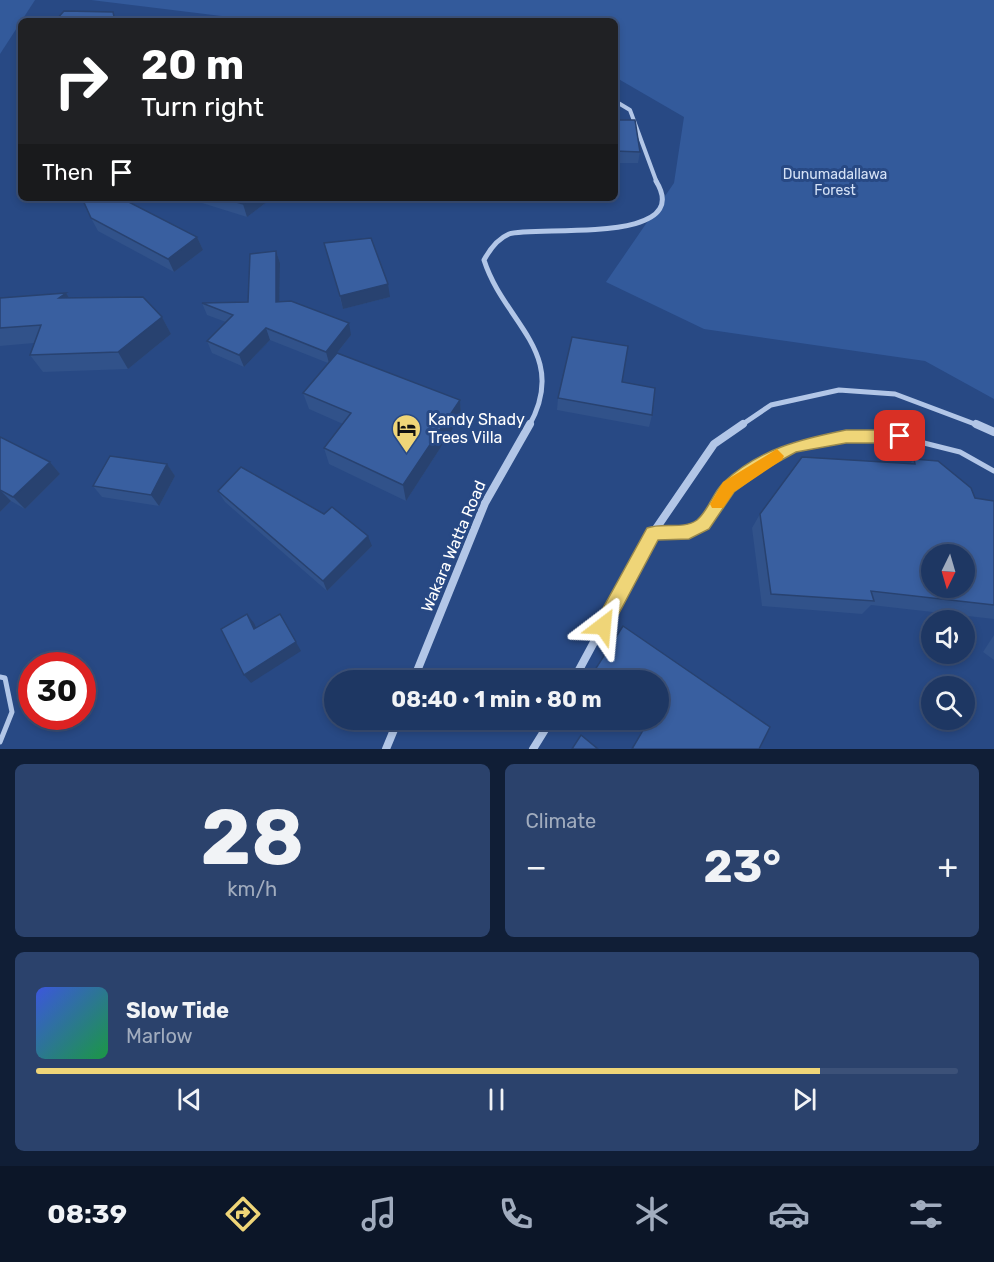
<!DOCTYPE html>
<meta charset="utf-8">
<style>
:root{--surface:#1e3763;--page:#2b426c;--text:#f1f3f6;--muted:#a1acbe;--line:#3c5178;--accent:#efd578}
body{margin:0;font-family:Rubik,sans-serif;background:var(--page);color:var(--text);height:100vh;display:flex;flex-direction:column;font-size:22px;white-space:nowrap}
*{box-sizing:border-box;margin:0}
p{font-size:20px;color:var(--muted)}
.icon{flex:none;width:33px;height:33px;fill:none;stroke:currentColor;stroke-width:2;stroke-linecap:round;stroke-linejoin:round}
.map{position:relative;height:749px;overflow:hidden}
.panel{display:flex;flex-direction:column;gap:15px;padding:15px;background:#101e36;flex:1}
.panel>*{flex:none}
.hud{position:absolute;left:18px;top:18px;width:600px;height:183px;border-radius:9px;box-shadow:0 3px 9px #0003,0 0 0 2px var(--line);background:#202124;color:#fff;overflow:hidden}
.needle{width:39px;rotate:185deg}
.buttons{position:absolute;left:921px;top:544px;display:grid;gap:12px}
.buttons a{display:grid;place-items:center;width:54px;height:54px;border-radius:50%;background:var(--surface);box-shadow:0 3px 9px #0003,0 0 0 2px var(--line);font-size:30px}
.speed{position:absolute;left:18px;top:652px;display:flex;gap:12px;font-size:30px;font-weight:700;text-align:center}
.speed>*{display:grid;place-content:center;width:78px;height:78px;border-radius:50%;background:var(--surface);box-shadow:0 3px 9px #0003,0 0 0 2px var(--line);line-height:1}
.speed .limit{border:9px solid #d22;background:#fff;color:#111}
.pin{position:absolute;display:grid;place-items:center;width:51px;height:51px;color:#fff;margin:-26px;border-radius:12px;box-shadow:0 3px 9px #0006}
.me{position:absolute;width:66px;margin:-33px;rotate:29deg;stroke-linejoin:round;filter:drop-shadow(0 0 4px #0008)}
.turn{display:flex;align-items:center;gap:21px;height:126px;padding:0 24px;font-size:27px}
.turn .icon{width:78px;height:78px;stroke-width:2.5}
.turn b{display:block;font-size:42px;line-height:51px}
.then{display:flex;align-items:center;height:57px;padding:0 24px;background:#0003;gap:12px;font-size:22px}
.big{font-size:45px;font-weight:700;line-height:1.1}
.panel .widget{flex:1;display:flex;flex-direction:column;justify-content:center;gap:9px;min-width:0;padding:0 21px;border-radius:9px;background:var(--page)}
.panel .dial{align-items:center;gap:0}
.dial b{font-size:78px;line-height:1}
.song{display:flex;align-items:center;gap:18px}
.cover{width:72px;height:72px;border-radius:9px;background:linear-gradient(135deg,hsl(230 70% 55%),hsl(140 70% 35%))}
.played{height:6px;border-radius:3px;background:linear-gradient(90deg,var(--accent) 85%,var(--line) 85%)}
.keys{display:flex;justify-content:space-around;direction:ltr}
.heat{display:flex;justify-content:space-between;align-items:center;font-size:33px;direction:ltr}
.panel .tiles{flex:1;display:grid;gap:15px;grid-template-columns:1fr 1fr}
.widget:last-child{grid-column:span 2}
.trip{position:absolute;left:324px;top:670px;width:345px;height:60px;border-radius:30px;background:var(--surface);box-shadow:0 3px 9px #0003,0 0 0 2px var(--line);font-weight:700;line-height:60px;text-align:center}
.menu{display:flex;height:96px;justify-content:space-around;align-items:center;background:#0c1628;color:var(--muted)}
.menu .icon{width:42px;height:42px}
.menu .active{color:var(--accent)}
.menu b{font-size:27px;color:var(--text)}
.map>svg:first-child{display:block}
.green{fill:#335a9b}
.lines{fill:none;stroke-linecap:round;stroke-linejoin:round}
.lane{stroke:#b2c6e7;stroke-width:5}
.street-far2{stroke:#b2c6e7;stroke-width:4}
.street-far1{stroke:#b2c6e7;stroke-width:5}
.street{stroke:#b2c6e7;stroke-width:8}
.wall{fill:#31528a}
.shaded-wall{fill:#284270}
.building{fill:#395fa0;stroke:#284270;stroke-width:1.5;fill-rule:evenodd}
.route{fill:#efd578;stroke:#9b8a4e;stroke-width:1.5}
.slow{fill:#f59e0b}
.labels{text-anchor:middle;stroke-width:6;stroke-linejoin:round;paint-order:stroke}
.far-park-label{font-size:14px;fill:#d5e2f6;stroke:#284984}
.poi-label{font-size:16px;fill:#fff;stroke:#284984;text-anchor:start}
.street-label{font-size:16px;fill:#fff;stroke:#284984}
</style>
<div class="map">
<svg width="994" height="749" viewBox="0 0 994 749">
<rect width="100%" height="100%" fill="#284984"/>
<g class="green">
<polygon points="0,0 35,0 0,54"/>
<polygon points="91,0 994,0 994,399 925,361 704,329 606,282 674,183 684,117 615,77 615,21 263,21"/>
</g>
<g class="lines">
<g class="lane">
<polyline points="653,533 689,532 703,524 728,487 761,464 793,447 846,437 900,437 960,452 994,471"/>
<polyline points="0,677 5,678 12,712 0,742"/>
</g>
<polyline class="street-far2" points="615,101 630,110 657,183"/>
<g class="street-far1">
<path d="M529,426C570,353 504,323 484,260C490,249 497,239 509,234C535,225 696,246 656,181"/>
<polyline points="740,426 771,405 839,390 895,394 980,426"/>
</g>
<g class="street">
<polyline points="976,424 994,432"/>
<polyline points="413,681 485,503 530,424"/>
<polyline points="573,681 653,533 714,444 743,424"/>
<polyline points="386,749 398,720"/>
<polyline points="533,749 551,720"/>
</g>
</g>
<g class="wall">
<polygon points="615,120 640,152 638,163 615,163"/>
<polygon points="186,198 272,198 247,217"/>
<polygon points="377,198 416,198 416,199 378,201"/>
<polygon points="91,218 197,237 203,250 174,272 98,231"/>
<polygon points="324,243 390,297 343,309"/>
<polygon points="276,251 280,263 279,301 351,335 337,353 460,400 461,416 406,501 329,464 324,448 343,424 309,409 303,393 328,363 270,340 244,367 212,353 207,341 226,322 207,315 202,303 248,302"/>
<polygon points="66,293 69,298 162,317 171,334 128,369 43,372 30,355 34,343 0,346 0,298"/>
<polygon points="622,382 652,415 649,427 557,410 558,398"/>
<polygon points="0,437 50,462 60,474 25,509 11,501 0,512"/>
<polygon points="914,459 975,498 994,501 994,619 871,605 862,614 762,606 752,528 760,514 910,464"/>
<polygon points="167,464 175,476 159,506 102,497 93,486"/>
<polygon points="218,491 372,546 327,591 225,502"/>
<polygon points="623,626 770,727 759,749 632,749 643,729 631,720 658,720 658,681 589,681 591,676"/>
<polygon points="994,635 994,660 983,652"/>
</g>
<g class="shaded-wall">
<polygon points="252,198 272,198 247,217 243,204"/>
<polygon points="197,237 203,250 174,272 168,259"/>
<polygon points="276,251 280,263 279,313 276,302"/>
<polygon points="388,284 390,297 343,309 340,296"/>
<polygon points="66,293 77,310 59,298"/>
<polygon points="162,317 171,334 128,369 118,352"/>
<polygon points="349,323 351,335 329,363 326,352"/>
<polygon points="266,328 270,340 244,367 239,355"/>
<polygon points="460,400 461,416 406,501 403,485"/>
<polygon points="50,462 60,474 25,509 13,497"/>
<polygon points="167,464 175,476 159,506 151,495"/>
<polygon points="0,490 11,501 0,512"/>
<polygon points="368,536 372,546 327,591 323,581"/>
<polygon points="247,614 254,623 261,638 254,629"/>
<polygon points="280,614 301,651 251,683 244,675"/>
</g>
<g class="building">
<polygon points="64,11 113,12 115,21 55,21"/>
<polygon points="615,120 635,120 640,152 615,151"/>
<polygon points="82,198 121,198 197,237 168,259 91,218"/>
<polygon points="222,198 252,198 243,204"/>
<polygon points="371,238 388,284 340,296 324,243"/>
<polygon points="276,251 276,302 291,301 349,323 326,352 266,328 239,355 207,341 233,315 202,303 248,302 250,254"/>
<polygon points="66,293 59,298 143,297 162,317 118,352 30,355 41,325 0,328 0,298"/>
<polygon points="572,337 628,346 622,382 655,388 652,415 558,398"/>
<polygon points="337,353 460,400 403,485 324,448 351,413 303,393"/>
<polygon points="0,437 50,462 13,497 0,490"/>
<polygon points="110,456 167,464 151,495 93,486"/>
<path d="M802,457L915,464L914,459L938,461L971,488L975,498L994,501V605L871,591L874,601L771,594L760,514ZM932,555H964V588H932Z"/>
<polygon points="241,467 324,514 332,507 368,536 323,581 218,491"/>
<polygon points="247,614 254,629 280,614 296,642 244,675 221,629"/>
<polygon points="623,626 770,727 759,749 632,749 649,720 658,720 658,681 598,681 591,676"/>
<polygon points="581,735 598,749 572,749"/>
</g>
<path class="route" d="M846,430H900L908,436L900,443H846L796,452L767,468L734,492L709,529L689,539L658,540L609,632L603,634L597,632L594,626L597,619L647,528C663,522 683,530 697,520C709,510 713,492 724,482C759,449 801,439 846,430Z"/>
<polygon class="slow" points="777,449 784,456 782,460 734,492 723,508 712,508 710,504 723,482"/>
<defs>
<symbol id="hotel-pin" viewBox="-11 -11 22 30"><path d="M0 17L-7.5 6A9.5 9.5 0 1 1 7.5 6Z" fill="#efd578" stroke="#284984"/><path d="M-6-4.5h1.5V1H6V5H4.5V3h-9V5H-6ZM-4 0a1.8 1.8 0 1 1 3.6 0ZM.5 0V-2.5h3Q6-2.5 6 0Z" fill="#111"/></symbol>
</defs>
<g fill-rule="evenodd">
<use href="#hotel-pin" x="390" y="412" width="33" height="45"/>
</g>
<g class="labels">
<g class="far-park-label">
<text x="835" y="179">Dunumadallawa<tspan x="835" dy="16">Forest</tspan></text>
</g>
<g class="poi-label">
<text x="428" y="425">Kandy Shady<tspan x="428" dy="18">Trees Villa</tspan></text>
</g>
<g class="street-label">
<text transform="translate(453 546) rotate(-67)" y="6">Wakara Watta Road</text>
</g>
</g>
</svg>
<div class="buttons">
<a><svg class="needle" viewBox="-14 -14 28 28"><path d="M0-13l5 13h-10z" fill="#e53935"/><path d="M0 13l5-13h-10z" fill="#a1acbe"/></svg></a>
<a><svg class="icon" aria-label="sound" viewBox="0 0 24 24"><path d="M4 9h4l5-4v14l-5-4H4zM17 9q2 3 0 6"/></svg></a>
<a><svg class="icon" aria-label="search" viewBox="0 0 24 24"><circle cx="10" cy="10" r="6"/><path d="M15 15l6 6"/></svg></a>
</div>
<div class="speed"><div class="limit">30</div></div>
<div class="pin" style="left:900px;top:436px;background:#d93025"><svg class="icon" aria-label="arrive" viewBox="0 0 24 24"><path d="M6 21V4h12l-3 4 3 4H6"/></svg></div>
<svg class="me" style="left:603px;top:626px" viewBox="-20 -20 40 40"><path d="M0-17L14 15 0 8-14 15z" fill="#efd578" stroke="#fff" stroke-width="4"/></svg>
<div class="trip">08:40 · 1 min · 80 m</div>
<div class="hud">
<div class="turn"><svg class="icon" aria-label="right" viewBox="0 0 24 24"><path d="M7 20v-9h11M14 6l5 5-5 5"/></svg><div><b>20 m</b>Turn right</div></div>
<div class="then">Then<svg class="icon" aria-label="arrive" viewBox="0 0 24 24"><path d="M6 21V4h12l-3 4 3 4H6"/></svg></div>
</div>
</div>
<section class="panel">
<div class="tiles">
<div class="widget dial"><b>28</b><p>km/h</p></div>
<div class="widget"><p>Climate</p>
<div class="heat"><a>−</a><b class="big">23°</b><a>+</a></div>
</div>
<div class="widget">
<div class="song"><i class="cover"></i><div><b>Slow Tide</b><p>Marlow</p></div></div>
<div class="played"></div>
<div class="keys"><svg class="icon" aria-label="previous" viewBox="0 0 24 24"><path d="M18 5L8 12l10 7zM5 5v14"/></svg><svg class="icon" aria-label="pause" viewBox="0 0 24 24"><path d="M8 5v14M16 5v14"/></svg><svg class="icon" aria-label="next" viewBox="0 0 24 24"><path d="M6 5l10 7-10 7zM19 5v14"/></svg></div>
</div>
</div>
</section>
<nav class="menu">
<b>08:39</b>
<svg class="icon active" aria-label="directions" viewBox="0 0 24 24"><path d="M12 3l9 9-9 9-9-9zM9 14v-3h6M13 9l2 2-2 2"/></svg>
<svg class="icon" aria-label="music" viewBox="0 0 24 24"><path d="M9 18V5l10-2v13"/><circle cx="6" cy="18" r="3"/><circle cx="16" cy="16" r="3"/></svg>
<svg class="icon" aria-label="phone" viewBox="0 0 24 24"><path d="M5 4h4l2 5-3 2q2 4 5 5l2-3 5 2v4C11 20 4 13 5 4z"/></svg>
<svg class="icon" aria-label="climate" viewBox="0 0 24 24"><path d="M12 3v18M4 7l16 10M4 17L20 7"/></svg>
<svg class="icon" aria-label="car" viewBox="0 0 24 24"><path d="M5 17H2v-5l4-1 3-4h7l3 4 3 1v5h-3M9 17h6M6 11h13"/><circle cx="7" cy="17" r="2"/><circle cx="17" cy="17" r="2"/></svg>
<svg class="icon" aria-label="filters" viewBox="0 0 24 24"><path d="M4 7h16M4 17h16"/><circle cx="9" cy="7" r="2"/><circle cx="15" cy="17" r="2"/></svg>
</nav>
